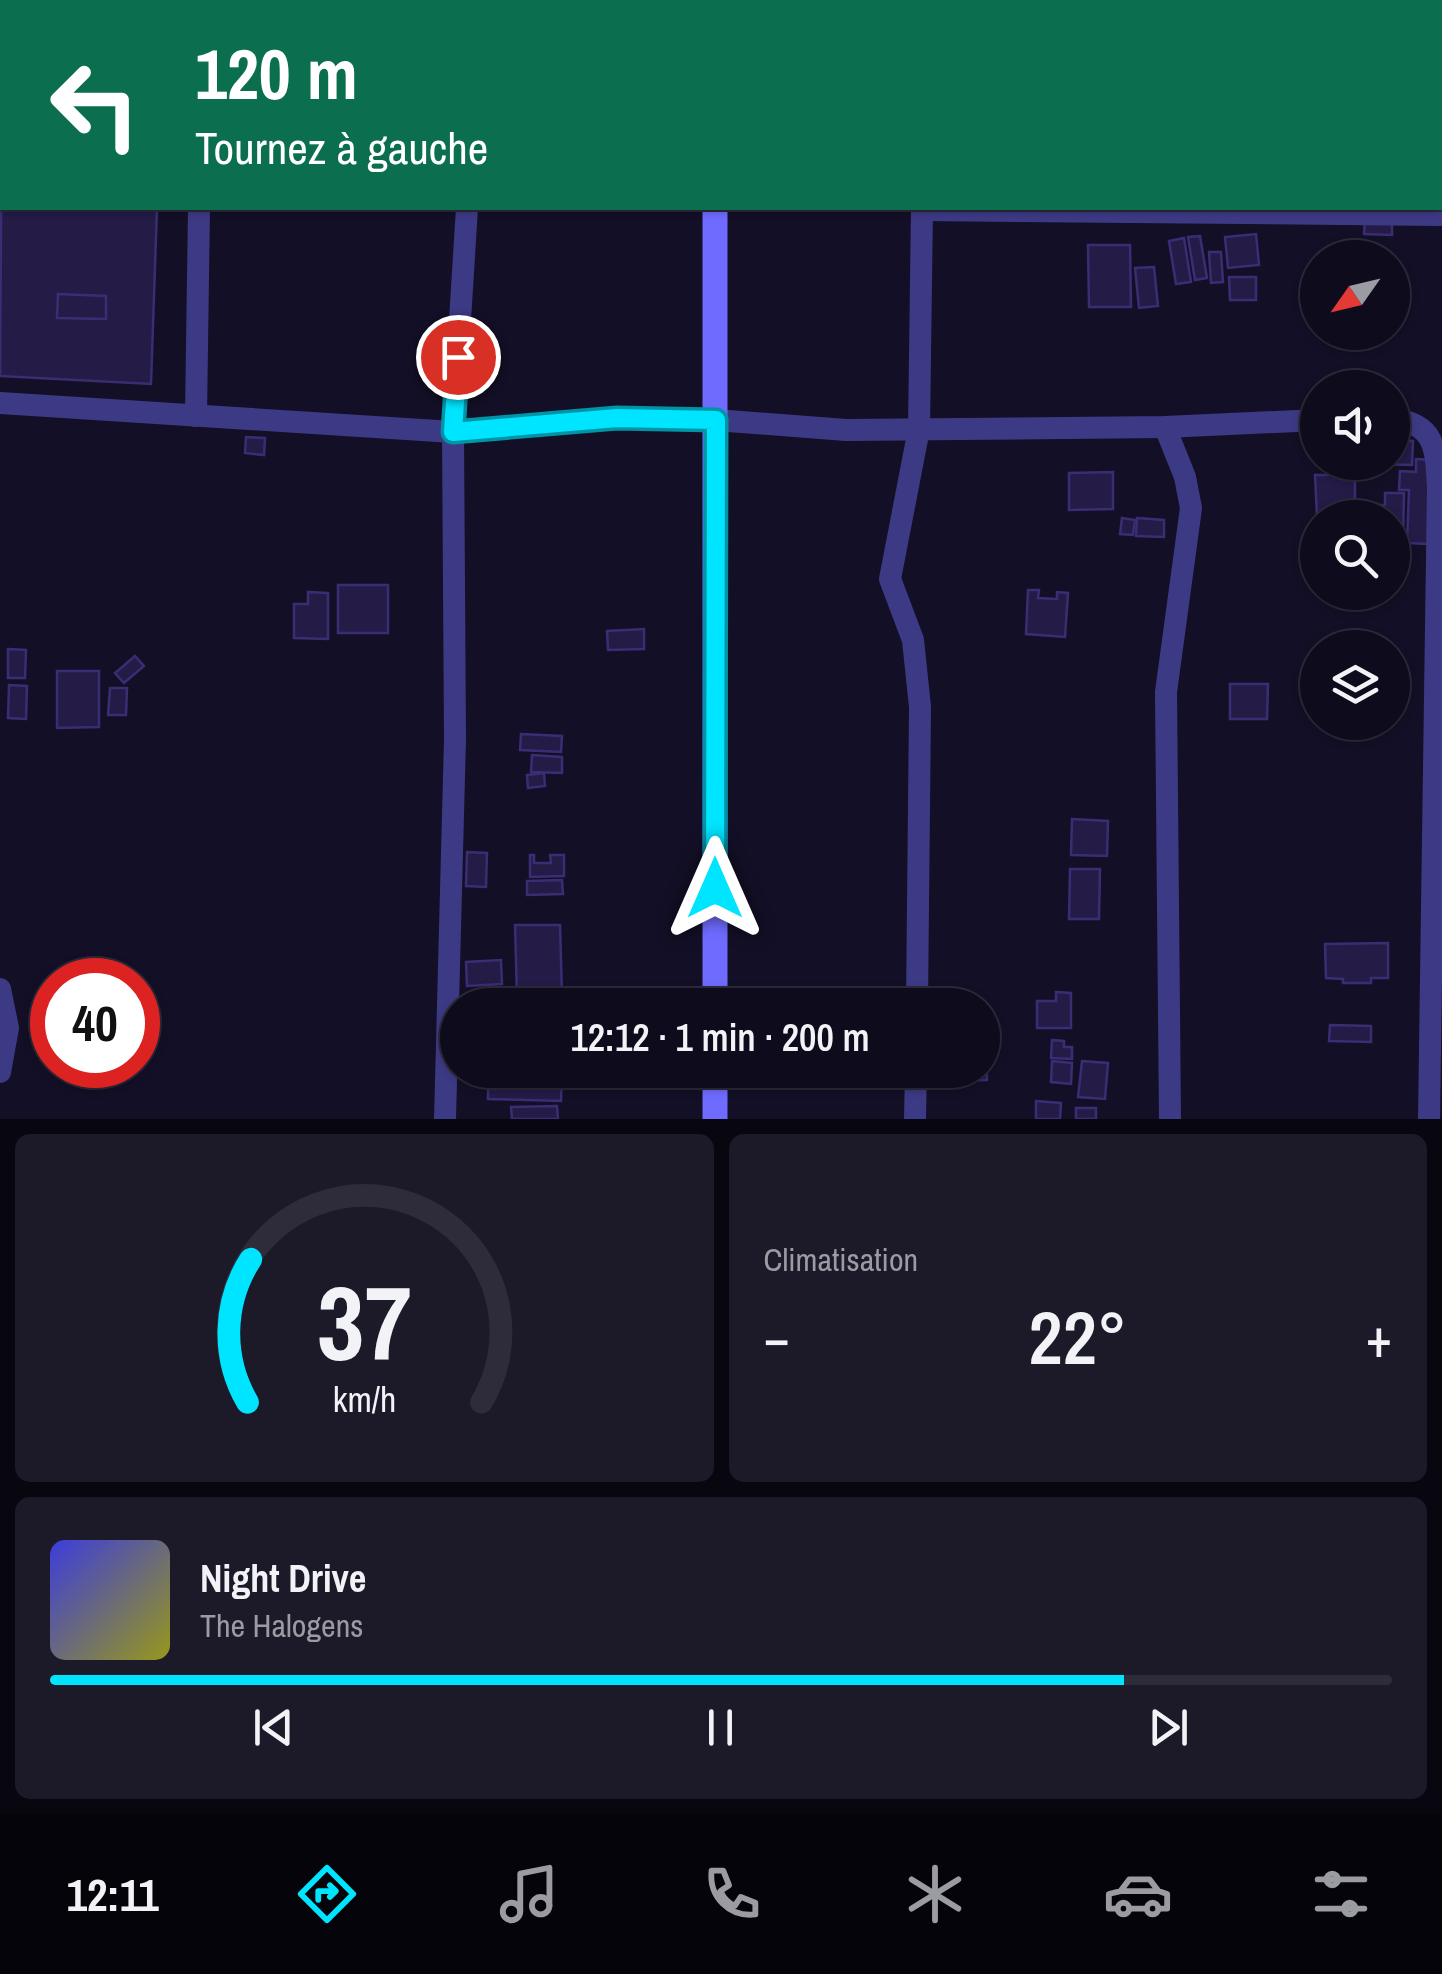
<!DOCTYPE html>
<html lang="fr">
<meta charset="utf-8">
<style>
:root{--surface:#0e0b1c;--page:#1c1929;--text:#f1f3f6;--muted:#9b9ba3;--line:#2e2b3b;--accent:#00e5ff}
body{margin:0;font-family:"Archivo Narrow",sans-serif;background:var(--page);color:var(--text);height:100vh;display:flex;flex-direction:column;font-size:38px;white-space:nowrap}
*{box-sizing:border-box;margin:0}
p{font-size:32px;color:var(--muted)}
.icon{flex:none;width:55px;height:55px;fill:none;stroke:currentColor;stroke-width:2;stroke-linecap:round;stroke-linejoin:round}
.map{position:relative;height:1119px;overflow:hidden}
.drawer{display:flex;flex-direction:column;gap:15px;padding:15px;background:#08060f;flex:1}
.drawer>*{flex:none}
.banner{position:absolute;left:0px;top:0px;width:1442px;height:210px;box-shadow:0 2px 8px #0004,0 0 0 2px var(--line);background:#0b6e4f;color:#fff;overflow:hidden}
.needle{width:65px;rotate:236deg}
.tools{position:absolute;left:1300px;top:240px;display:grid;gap:20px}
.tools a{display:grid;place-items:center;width:110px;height:110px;border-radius:50%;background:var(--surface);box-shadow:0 2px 8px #0004,0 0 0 2px var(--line);font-size:50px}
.speed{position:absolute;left:30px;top:958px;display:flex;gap:20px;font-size:50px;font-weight:700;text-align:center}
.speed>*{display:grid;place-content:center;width:130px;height:130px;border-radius:50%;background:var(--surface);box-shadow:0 2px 8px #0004,0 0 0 2px var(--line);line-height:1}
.speed .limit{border:15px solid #d22;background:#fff;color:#111}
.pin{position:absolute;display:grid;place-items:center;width:85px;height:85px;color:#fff;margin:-42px;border:5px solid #fff;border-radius:50%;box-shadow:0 2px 10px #0007}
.me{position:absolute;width:110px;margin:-55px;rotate:0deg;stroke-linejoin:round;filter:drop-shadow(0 0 8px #0008)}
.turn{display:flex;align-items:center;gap:35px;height:210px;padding:0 30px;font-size:45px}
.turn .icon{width:130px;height:130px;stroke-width:2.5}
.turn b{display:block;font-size:70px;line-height:85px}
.big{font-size:75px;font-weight:600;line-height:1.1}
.drawer .card{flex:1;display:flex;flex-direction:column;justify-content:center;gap:15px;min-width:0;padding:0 35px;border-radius:15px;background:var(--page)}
.drawer .dial{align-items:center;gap:0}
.dial svg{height:260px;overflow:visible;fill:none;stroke:var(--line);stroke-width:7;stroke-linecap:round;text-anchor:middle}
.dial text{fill:var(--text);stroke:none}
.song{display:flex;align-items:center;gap:30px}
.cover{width:120px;height:120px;border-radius:15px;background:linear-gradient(135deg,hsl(240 70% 55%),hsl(60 70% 35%))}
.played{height:10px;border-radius:5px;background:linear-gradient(90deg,var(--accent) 80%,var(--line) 80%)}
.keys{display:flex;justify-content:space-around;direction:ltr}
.heat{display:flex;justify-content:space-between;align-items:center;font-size:55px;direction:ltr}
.drawer .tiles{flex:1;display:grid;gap:15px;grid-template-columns:1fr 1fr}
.card:last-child{grid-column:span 2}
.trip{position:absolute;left:440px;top:988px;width:560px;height:100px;border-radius:50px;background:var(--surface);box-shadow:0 2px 8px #0004,0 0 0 2px var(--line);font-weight:600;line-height:100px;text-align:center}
.tabs{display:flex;height:160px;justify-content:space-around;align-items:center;background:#06040b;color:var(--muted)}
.tabs .icon{width:70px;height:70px}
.tabs .active{color:var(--accent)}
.tabs b{font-size:45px;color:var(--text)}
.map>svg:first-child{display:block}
.building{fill:#241b47;stroke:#3b2d73;stroke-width:2.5}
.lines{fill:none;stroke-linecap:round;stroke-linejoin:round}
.street{stroke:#3d3a85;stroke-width:22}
.secondary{stroke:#6f6bff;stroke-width:25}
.route-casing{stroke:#0095a6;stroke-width:25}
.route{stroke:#00e5ff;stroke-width:18}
</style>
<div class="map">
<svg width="1442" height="1119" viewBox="0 0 1442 1119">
<rect width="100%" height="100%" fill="#130f26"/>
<g class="building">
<polygon points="5,0 164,0 5,2"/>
<polygon points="1428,0 1442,0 1442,68 1440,2"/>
<polygon points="2,86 2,208 157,208 151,384 0,376"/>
<polygon points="1365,219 1392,219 1392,235 1364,234"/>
<polygon points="1256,234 1259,265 1228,268 1225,237"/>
<polygon points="1200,236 1207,278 1195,280 1188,237"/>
<polygon points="1184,238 1191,282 1176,284 1169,241"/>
<polygon points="1088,245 1130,245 1131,307 1089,307"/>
<polygon points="1209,252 1221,252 1223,282 1211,283"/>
<polygon points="1154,267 1158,306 1139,308 1135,268"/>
<polygon points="1229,277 1256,277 1256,300 1230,300"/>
<polygon points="58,294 106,296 106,319 57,318"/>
<polygon points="246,437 265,438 264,455 245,453"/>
<polygon points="1392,440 1413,441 1412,465 1375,464 1392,462"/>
<polygon points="1416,459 1432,460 1428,544 1407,543 1409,490 1399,490 1400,471 1416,472"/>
<polygon points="1360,462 1371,462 1370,477 1359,477"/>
<polygon points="1113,472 1113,509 1069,510 1069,473"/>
<polygon points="1315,475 1355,475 1355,518 1318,518 1318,538"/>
<polygon points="1385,493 1404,493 1403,540 1392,540 1392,518 1360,518 1361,505 1385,505"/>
<polygon points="1122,518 1135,520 1133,535 1120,534"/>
<polygon points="1137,518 1164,520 1164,537 1136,536"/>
<rect x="338" y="585" width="50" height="48"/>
<polygon points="1028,590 1039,590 1038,598 1057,599 1057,592 1068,593 1065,637 1026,634"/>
<polygon points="308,592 328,593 328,639 294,638 294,604 308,604"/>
<polygon points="644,629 644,649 608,650 607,631"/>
<polygon points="8,649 26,650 25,678 8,678"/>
<polygon points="135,656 144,666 124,683 115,673"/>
<polygon points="57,671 99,671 99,727 57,728"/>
<polygon points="1230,684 1268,684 1267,719 1230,719"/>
<polygon points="9,685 27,686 26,719 8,718"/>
<polygon points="110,688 127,688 126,715 108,715"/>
<polygon points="521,734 562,736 561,752 520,750"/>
<polygon points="532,755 562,757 562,773 531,772"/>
<polygon points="544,773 545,786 528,788 527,775"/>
<polygon points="1072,819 1108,821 1107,856 1071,855"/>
<polygon points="467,852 487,853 486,887 466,886"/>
<polygon points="530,855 534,855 534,863 551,863 550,855 564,855 564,876 530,877"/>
<polygon points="1070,869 1100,869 1099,919 1069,919"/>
<polygon points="562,880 563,894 527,895 527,881"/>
<polygon points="515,925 560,925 562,996 517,997"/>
<polygon points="1388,943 1388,978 1371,978 1371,983 1343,983 1343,979 1326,978 1325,944"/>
<polygon points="501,960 502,984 467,986 466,962"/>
<polygon points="1056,992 1071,993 1071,1028 1037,1028 1037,1001 1056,1001"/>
<polygon points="1330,1025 1371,1026 1371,1042 1329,1041"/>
<polygon points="1052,1040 1064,1041 1064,1047 1072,1047 1072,1059 1051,1058"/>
<polygon points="982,1051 986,1051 987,1080 959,1081 959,1070 982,1070"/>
<polygon points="1052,1061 1072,1063 1071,1084 1051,1082"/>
<polygon points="1082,1061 1108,1063 1105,1099 1078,1097"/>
<polygon points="488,1070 562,1070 561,1101 488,1099"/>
<polygon points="1036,1101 1061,1103 1060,1119 1036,1119"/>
<polygon points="557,1106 558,1119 512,1119 511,1107"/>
<rect x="1076" y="1108" width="20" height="11"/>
</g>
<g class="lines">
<g class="street">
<polyline points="922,0 922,2"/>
<polyline points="1380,0 1381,2"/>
<polyline points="203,2 203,0"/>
<polyline points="472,2 472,0"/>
<polyline points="922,210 1442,215"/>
<polyline points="0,403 453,432 617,418 715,420 846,430 1165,427 1318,420"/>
<polyline points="196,416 199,208"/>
<path d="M1392,419C1436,423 1436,450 1438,487L1429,1119"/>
<polyline points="1165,427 1185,477 1191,508 1166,692 1170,1119"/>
<polyline points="0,989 8,1028 0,1072"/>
<polyline points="917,1005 920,707 913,640 890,579 919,429 922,208"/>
<polyline points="445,1119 455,739 453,432 467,208"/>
<polyline points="915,1119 916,1070"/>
</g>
<g class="secondary">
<polyline points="715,0 715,2"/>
<polyline points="715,1005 715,208"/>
<polyline points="715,1070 715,1119"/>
</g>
</g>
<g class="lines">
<defs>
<polyline id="route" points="458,357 453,432 617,418 716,420 715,888"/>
</defs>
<use href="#route" class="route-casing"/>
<use href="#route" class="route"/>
</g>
</svg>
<div class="tools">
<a><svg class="needle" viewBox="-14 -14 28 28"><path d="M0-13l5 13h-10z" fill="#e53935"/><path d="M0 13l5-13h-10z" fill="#9b9ba3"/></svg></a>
<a><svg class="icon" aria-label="sound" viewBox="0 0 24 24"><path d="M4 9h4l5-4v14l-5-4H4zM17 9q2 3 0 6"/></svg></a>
<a><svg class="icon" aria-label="search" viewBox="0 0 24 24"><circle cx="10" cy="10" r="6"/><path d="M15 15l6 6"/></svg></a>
<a><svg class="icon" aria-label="layers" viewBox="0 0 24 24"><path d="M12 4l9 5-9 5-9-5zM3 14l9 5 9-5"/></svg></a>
</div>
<div class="speed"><div class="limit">40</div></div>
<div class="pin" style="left:458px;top:357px;background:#d93025"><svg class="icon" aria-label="arrive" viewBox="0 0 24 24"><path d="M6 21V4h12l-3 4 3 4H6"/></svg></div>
<svg class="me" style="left:715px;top:888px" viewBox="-20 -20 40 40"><path d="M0-17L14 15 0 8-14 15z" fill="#00e5ff" stroke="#fff" stroke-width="4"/></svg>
<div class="trip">12:12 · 1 min · 200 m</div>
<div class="banner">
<div class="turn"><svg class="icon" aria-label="left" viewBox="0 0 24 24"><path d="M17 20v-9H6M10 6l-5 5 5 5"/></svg><div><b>120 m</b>Tournez à gauche</div></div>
</div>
</div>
<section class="drawer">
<div class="tiles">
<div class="card dial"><svg viewBox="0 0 100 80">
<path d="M14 69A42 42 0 1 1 86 69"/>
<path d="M14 69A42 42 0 0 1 15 25" stroke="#00e5ff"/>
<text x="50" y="56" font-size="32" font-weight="700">37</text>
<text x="50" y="72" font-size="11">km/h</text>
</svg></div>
<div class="card"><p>Climatisation</p>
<div class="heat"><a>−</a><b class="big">22°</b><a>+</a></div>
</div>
<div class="card">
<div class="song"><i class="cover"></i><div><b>Night Drive</b><p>The Halogens</p></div></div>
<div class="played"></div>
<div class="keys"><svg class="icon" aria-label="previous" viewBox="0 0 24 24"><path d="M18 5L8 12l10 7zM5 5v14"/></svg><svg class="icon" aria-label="pause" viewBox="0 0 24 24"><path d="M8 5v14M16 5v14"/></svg><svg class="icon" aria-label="next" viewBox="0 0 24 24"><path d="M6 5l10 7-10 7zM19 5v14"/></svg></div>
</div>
</div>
</section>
<nav class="tabs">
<b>12:11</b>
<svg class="icon active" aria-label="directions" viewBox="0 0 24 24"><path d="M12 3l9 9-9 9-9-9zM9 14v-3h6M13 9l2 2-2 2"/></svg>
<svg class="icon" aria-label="music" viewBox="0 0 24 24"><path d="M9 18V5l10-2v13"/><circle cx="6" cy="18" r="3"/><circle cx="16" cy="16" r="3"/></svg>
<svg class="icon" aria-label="phone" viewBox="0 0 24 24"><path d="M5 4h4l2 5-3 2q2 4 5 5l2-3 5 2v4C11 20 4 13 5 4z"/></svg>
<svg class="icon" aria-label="climate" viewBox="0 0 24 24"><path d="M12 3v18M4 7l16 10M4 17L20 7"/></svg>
<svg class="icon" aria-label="car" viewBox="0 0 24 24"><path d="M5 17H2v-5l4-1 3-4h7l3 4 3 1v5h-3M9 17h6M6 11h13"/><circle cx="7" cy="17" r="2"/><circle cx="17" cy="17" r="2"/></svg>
<svg class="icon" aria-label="filters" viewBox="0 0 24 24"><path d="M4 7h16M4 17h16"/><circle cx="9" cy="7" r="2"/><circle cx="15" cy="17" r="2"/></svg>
</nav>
